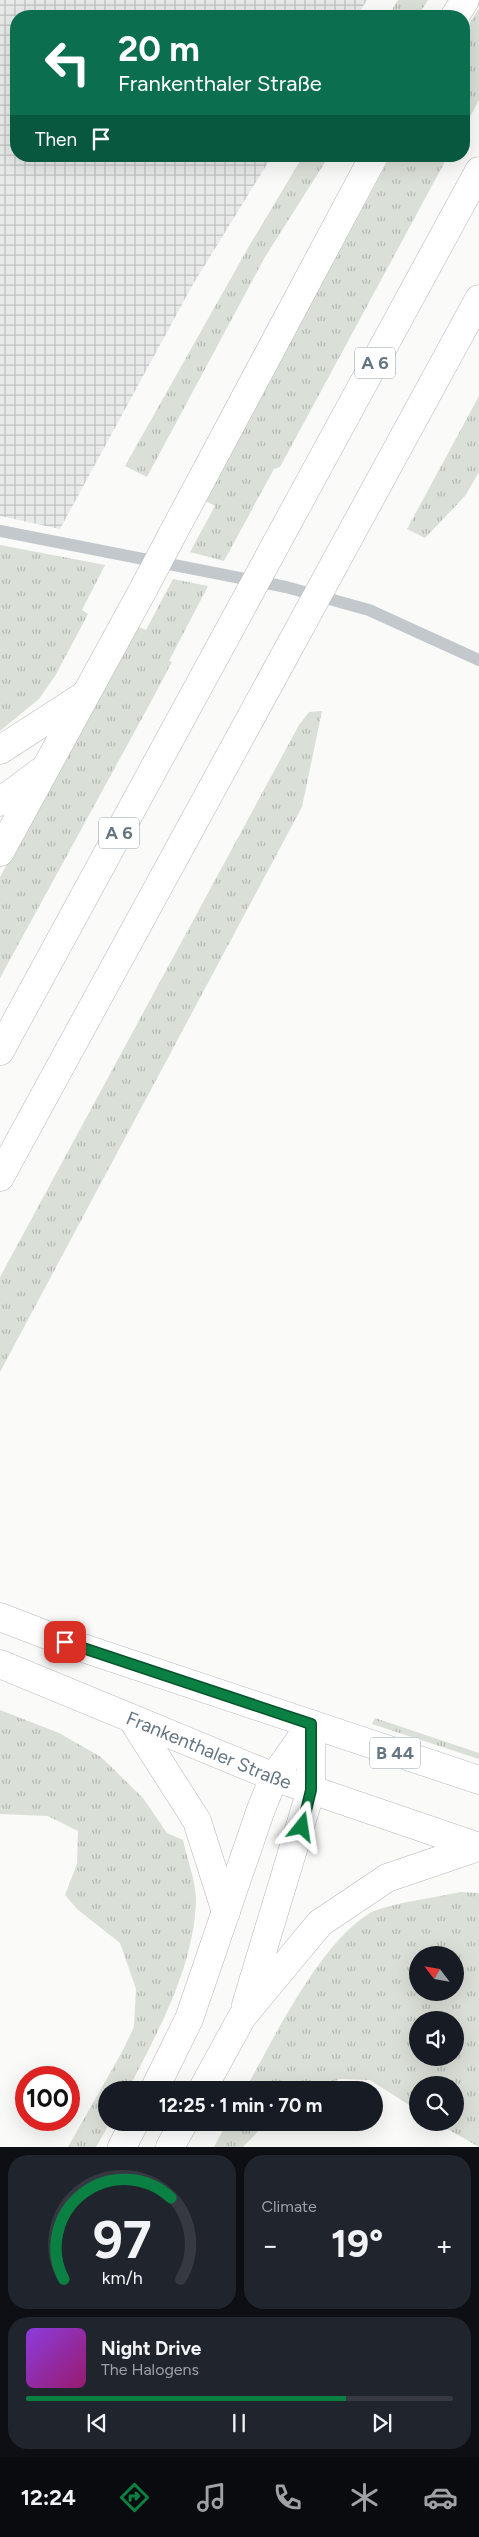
<!DOCTYPE html>
<meta charset="utf-8">
<style>
:root{--surface:#171b24;--page:#20242c;--text:#f1f3f6;--muted:#9ea1a6;--line:#363941;--accent:#0b8043}
body{margin:0;font-family:Figtree,sans-serif;background:var(--page);color:var(--text);height:100vh;display:flex;flex-direction:column;font-size:19px;white-space:nowrap}
*{box-sizing:border-box;margin:0}
p{font-size:16px;color:var(--muted)}
.icon{flex:none;width:28px;height:28px;fill:none;stroke:currentColor;stroke-width:2;stroke-linecap:round;stroke-linejoin:round}
.map{position:relative;height:2147px;overflow:hidden}
.drawer{display:flex;flex-direction:column;gap:8px;padding:8px;background:#0d0f14;flex:1}
.drawer>*{flex:none}
.hud{position:absolute;left:10px;top:10px;width:460px;height:152px;border-radius:20px;box-shadow:0 5px 20px #0002;background:#0b6e4f;color:#fff;overflow:hidden}
.needle{width:32px;rotate:301deg}
.tools{position:absolute;left:409px;top:1946px;display:grid;gap:10px}
.tools a{display:grid;place-items:center;width:55px;height:55px;border-radius:50%;background:var(--surface);box-shadow:0 5px 20px #0002;font-size:25px}
.speed{position:absolute;left:15px;top:2066px;display:flex;gap:10px;font-size:25px;font-weight:700;text-align:center}
.speed>*{display:grid;place-content:center;width:65px;height:65px;border-radius:50%;background:var(--surface);box-shadow:0 5px 20px #0002;line-height:1}
.speed .limit{border:8px solid #d22;background:#fff;color:#111}
.pin{position:absolute;display:grid;place-items:center;width:42px;height:42px;color:#fff;margin:-21px;border-radius:10px;box-shadow:0 2px 8px #0006}
.me{position:absolute;width:55px;margin:-28px;rotate:15deg;stroke-linejoin:round;filter:drop-shadow(0 0 4px #0008)}
.turn{display:flex;align-items:center;gap:18px;height:105px;padding:0 25px;font-size:22px}
.turn .icon{width:65px;height:65px;stroke-width:2.5}
.turn b{display:block;font-size:35px;line-height:42px}
.then{display:flex;align-items:center;height:48px;padding:0 25px;background:#0003;gap:10px;font-size:19px}
.big{font-size:38px;font-weight:700;line-height:1.1}
.drawer .widget{flex:1;display:flex;flex-direction:column;justify-content:center;gap:8px;min-width:0;padding:0 18px;border-radius:20px;background:var(--page)}
.drawer .dial{align-items:center;gap:0}
.dial svg{height:130px;overflow:visible;fill:none;stroke:var(--line);stroke-width:7;stroke-linecap:round;text-anchor:middle}
.dial text{fill:var(--text);stroke:none}
.song{display:flex;align-items:center;gap:15px}
.cover{width:60px;height:60px;border-radius:8px;background:linear-gradient(135deg,hsl(270 70% 55%),hsl(320 70% 35%))}
.played{height:5px;border-radius:2px;background:linear-gradient(90deg,var(--accent) 75%,var(--line) 75%)}
.keys{display:flex;justify-content:space-around;direction:ltr}
.heat{display:flex;justify-content:space-between;align-items:center;font-size:28px;direction:ltr}
.drawer .tiles{flex:1;display:grid;gap:8px;grid-template-columns:1fr 1fr}
.widget:last-child{grid-column:span 2}
.trip{position:absolute;left:98px;top:2081px;width:285px;height:50px;border-radius:25px;background:var(--surface);box-shadow:0 5px 20px #0002;font-weight:700;line-height:50px;text-align:center}
.menu{display:flex;height:80px;justify-content:space-around;align-items:center;background:#090b0e;color:var(--muted)}
.menu .icon{width:35px;height:35px}
.menu .on{color:var(--accent)}
.menu b{font-size:22px;color:var(--text)}
.map>svg:first-child{display:block}
.industrial{fill:url(#industrial-grid)}
.grass{fill:url(#grass-tufts);fill-rule:evenodd}
.lines{fill:none;stroke-linecap:round;stroke-linejoin:round}
.primary-casing{stroke:#b5babe;stroke-width:29}
.motorway-casing{stroke:#b4b9bd;stroke-width:29}
.service{stroke:#c3c8cc;stroke-width:12}
.primary{stroke:#fff;stroke-width:28}
.motorway{stroke:#fff;stroke-width:28}
.motorway-bridge-casing{stroke:#b4b9bd;stroke-width:29;stroke-linecap:butt}
.motorway-bridge{stroke:#fff;stroke-width:28}
.route-casing{stroke:#07532c;stroke-width:12}
.route{stroke:#0b8043;stroke-width:9}
.labels{text-anchor:middle;stroke-width:5;stroke-linejoin:round;paint-order:stroke}
.shield{fill:#fff;stroke:#939fa8;stroke-width:1}
.shield-label{font-size:18px;font-weight:bold;fill:#657683}
.street-label{font-size:19px;fill:#657683;stroke:#fff}
</style>
<div class="map">
<svg width="479" height="2147" viewBox="0 0 479 2147">
<defs>
<pattern id="industrial-grid" width="8" height="8" patternUnits="userSpaceOnUse" patternTransform="scale(1.25)"><rect width="8" height="8" fill="#e8e9e9"/><path d="M0 4h8M4 0v8" fill="none" stroke="#c0c1c2"/></pattern>
<pattern id="grass-tufts" width="24" height="20" patternUnits="userSpaceOnUse" patternTransform="scale(1.25)"><rect width="24" height="20" fill="#dadfd7"/><path d="M3 7l-1-3M5 7V3M7 7l1-3M15 17l-1-3M17 17v-4M19 17l1-3" fill="none" stroke="#b4b9b4"/></pattern>
</defs>
<rect width="100%" height="100%" fill="#fafaf8"/>
<polygon class="industrial" points="0,0 367,0 357,16 16,16 16,156 272,156 192,286 60,529 0,516"/>
<g class="grass">
<polygon points="398,0 428,0 418,16 388,16"/>
<polygon points="479,8 479,100 464,128 464,32"/>
<polygon points="303,156 329,156 265,257 147,477 125,466 248,248"/>
<polygon points="391,156 448,156 280,467 274,469 224,561 190,552 215,506 204,500"/>
<polygon points="479,396 479,472 465,496 425,538 407,529"/>
<polygon points="0,545 105,565 82,610 88,614 55,676 39,699 0,731"/>
<polygon points="173,579 208,586 169,661 172,662 153,698 0,978 0,877 136,626 146,630"/>
<polygon points="322,711 302,807 0,1372 0,1277 299,725 309,712"/>
<path d="M0,1710L59,1733L101,1757L143,1798L167,1833L183,1840C187,1859 196,1882 196,1900C194,1968 158,2031 128,2090H106V2122L110,2123L96,2147H68L123,2050L134,2027L136,1989L120,1943L77,1909L65,1895L77,1864L78,1831L48,1816L0,1814Z"/>
<polygon points="375,1718 479,1753 479,1759 372,1724"/>
<path d="M460,1892L479,1893V2147L437,2123L455,2122V2085H418L417,2110L370,2080L340,2079L312,2090H245C274,2038 319,1944 370,1913C386,1904 439,1897 460,1892ZM418,1955H455V1992H418ZM418,2020H455V2058H418Z"/>
<polygon points="227,2123 227,2122 266,2123 243,2147 214,2147"/>
</g>
<g class="lines">
<defs>
<g id="primary">
<polyline points="0,1617 65,1642 479,1780"/>
<path id="s1" d="M0,1664L274,1777L479,1847"/>
</g>
<g id="motorway">
<polyline points="455,16 465,0"/>
<polyline points="172,535 374,156"/>
<polyline points="270,555 479,171"/>
<polyline points="335,563 479,299"/>
<polyline points="0,750 85,695"/>
<polyline points="0,802 40,772"/>
<polyline points="0,852 144,588"/>
<polyline points="0,1051 238,614"/>
<polyline points="0,1177 304,620"/>
<polyline points="132,1719 197,1821 226,1912"/>
<polyline points="246,2005 311,1790 311,1724"/>
<polyline points="154,2090 189,2019 260,1812 274,1777 311,1724"/>
<polyline points="202,2090 242,2017 320,1923 387,1878 478,1847"/>
<polyline points="122,2147 135,2122"/>
<polyline points="170,2147 184,2122"/>
</g>
</defs>
<use href="#primary" class="primary-casing"/>
<use href="#motorway" class="motorway-casing"/>
<polyline class="service" points="0,531 286,587 369,610 479,660"/>
<use href="#primary" class="primary"/>
<use href="#motorway" class="motorway"/>
<defs>
<g id="motorway-bridge">
<polyline points="144,588 172,535"/>
<polyline points="238,614 270,555"/>
<polyline points="304,620 335,563"/>
</g>
</defs>
<use href="#motorway-bridge" class="motorway-bridge-casing"/>
<use href="#motorway-bridge" class="motorway-bridge"/>
</g>
<g class="lines">
<defs>
<polyline id="route" points="65,1642 311,1724 311,1790 302,1827"/>
</defs>
<use href="#route" class="route-casing"/>
<use href="#route" class="route"/>
</g>
<g class="labels">
<g class="shield">
<rect x="355" y="347.5" width="40" height="31" rx="4"/>
<rect x="99" y="817.5" width="40" height="31" rx="4"/>
<rect x="370" y="1737.5" width="50" height="31" rx="4"/>
</g>
<g class="shield-label">
<text x="375" y="369">A 6</text>
<text x="119" y="839">A 6</text>
<text x="395" y="1759">B 44</text>
</g>
<g class="street-label">
<text dy="7" stroke="none"><textPath href="#s1" startOffset="226">Frankenthaler Straße</textPath></text>
</g>
</g>
</svg>
<div class="tools">
<a><svg class="needle" viewBox="-14 -14 28 28"><path d="M0-13l5 13h-10z" fill="#e53935"/><path d="M0 13l5-13h-10z" fill="#9ea1a6"/></svg></a>
<a><svg class="icon" aria-label="sound" viewBox="0 0 24 24"><path d="M4 9h4l5-4v14l-5-4H4zM17 9q2 3 0 6"/></svg></a>
<a><svg class="icon" aria-label="search" viewBox="0 0 24 24"><circle cx="10" cy="10" r="6"/><path d="M15 15l6 6"/></svg></a>
</div>
<div class="speed"><div class="limit">100</div></div>
<div class="pin" style="left:65px;top:1642px;background:#d93025"><svg class="icon" aria-label="arrive" viewBox="0 0 24 24"><path d="M6 21V4h12l-3 4 3 4H6"/></svg></div>
<svg class="me" style="left:302px;top:1827px" viewBox="-20 -20 40 40"><path d="M0-17L14 15 0 8-14 15z" fill="#0b8043" stroke="#fff" stroke-width="4"/></svg>
<div class="trip">12:25 · 1 min · 70 m</div>
<div class="hud">
<div class="turn"><svg class="icon" aria-label="left" viewBox="0 0 24 24"><path d="M17 20v-9H6M10 6l-5 5 5 5"/></svg><div><b>20 m</b>Frankenthaler Straße</div></div>
<div class="then">Then<svg class="icon" aria-label="arrive" viewBox="0 0 24 24"><path d="M6 21V4h12l-3 4 3 4H6"/></svg></div>
</div>
</div>
<section class="drawer">
<div class="tiles">
<div class="widget dial"><svg viewBox="0 0 100 80">
<path d="M14 69A42 42 0 1 1 86 69"/>
<path d="M14 69A42 42 0 0 1 80 19" stroke="#0b8043"/>
<text x="50" y="56" font-size="32" font-weight="700">97</text>
<text x="50" y="72" font-size="11">km/h</text>
</svg></div>
<div class="widget"><p>Climate</p>
<div class="heat"><a>−</a><b class="big">19°</b><a>+</a></div>
</div>
<div class="widget">
<div class="song"><i class="cover"></i><div><b>Night Drive</b><p>The Halogens</p></div></div>
<div class="played"></div>
<div class="keys"><svg class="icon" aria-label="previous" viewBox="0 0 24 24"><path d="M18 5L8 12l10 7zM5 5v14"/></svg><svg class="icon" aria-label="pause" viewBox="0 0 24 24"><path d="M8 5v14M16 5v14"/></svg><svg class="icon" aria-label="next" viewBox="0 0 24 24"><path d="M6 5l10 7-10 7zM19 5v14"/></svg></div>
</div>
</div>
</section>
<nav class="menu">
<b>12:24</b>
<svg class="icon on" aria-label="directions" viewBox="0 0 24 24"><path d="M12 3l9 9-9 9-9-9zM9 14v-3h6M13 9l2 2-2 2"/></svg>
<svg class="icon" aria-label="music" viewBox="0 0 24 24"><path d="M9 18V5l10-2v13"/><circle cx="6" cy="18" r="3"/><circle cx="16" cy="16" r="3"/></svg>
<svg class="icon" aria-label="phone" viewBox="0 0 24 24"><path d="M5 4h4l2 5-3 2q2 4 5 5l2-3 5 2v4C11 20 4 13 5 4z"/></svg>
<svg class="icon" aria-label="climate" viewBox="0 0 24 24"><path d="M12 3v18M4 7l16 10M4 17L20 7"/></svg>
<svg class="icon" aria-label="car" viewBox="0 0 24 24"><path d="M5 17H2v-5l4-1 3-4h7l3 4 3 1v5h-3M9 17h6M6 11h13"/><circle cx="7" cy="17" r="2"/><circle cx="17" cy="17" r="2"/></svg>
</nav>
